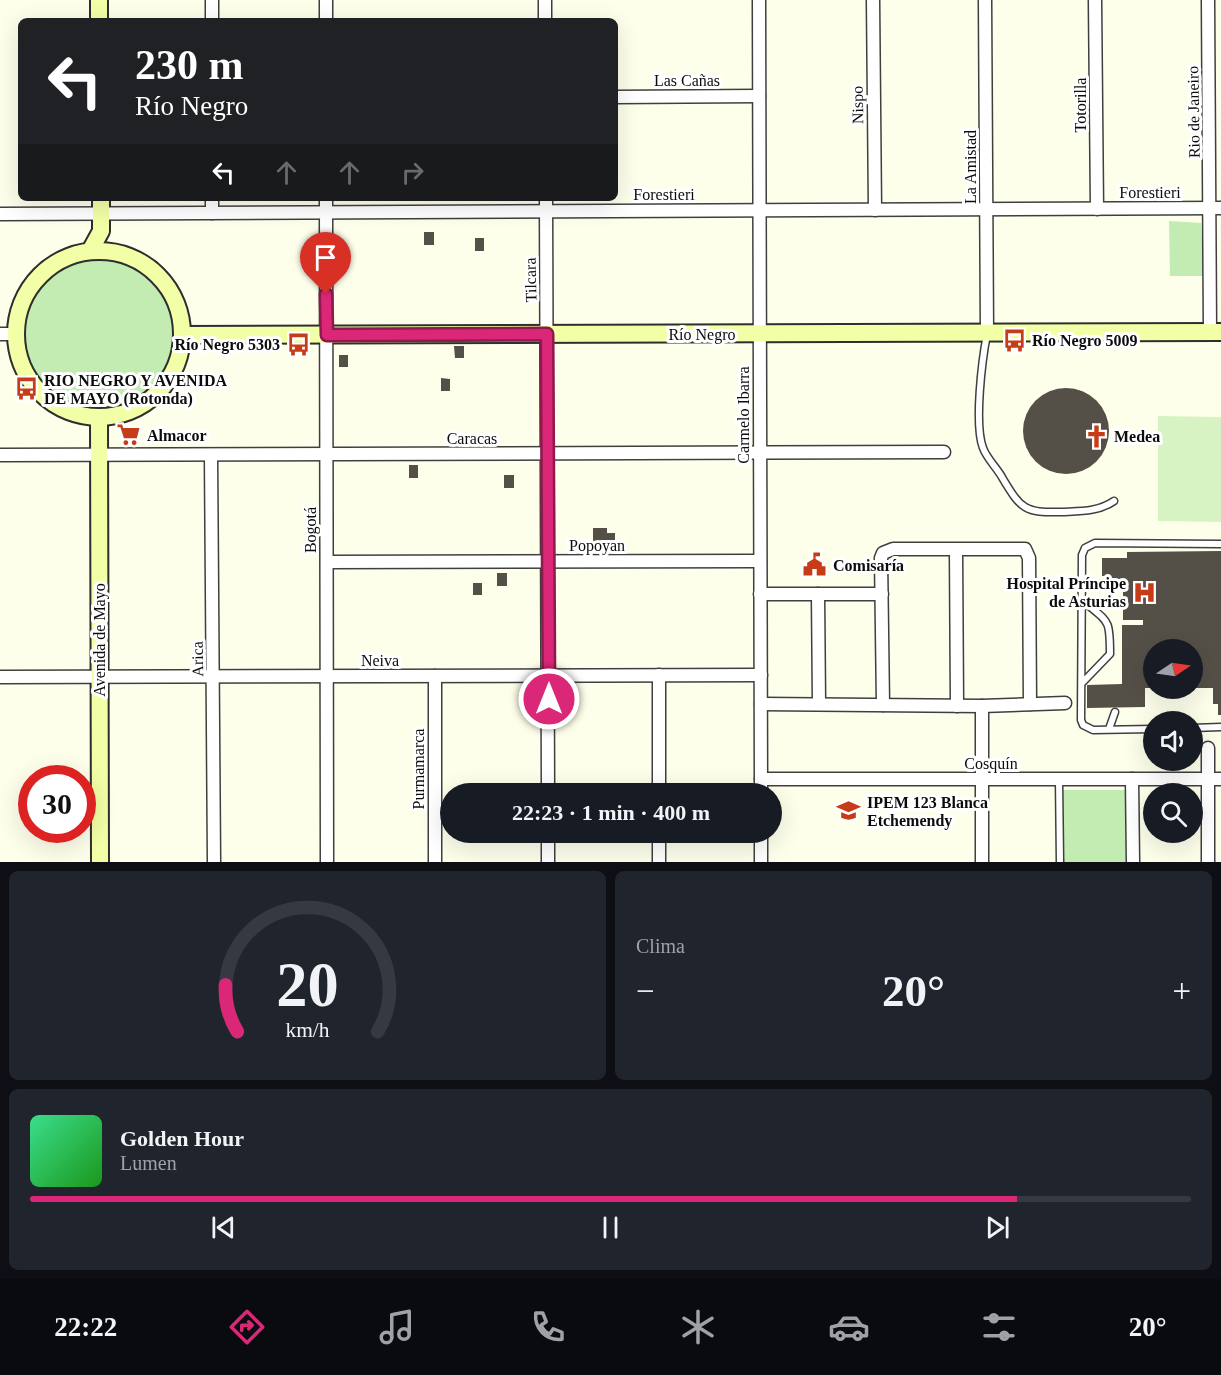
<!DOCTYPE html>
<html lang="es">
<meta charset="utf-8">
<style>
:root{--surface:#171b24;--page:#20242c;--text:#f1f3f6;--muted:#9ea1a6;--line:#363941;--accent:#db2777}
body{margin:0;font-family:"Times New Roman",serif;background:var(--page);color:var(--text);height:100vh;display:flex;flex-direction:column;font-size:22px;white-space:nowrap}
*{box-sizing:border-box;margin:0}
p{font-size:20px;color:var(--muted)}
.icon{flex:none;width:33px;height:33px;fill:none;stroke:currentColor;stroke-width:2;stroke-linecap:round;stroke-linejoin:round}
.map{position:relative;height:862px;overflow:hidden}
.panel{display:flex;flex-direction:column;gap:9px;padding:9px;background:#0d0f14;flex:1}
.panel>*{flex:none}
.guide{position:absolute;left:18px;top:18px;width:600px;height:183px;border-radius:9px;box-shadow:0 6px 24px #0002;background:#202124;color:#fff;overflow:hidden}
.needle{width:39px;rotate:77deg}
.buttons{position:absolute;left:1143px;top:639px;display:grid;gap:12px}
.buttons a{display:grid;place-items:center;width:60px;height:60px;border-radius:50%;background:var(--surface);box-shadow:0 6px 24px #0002;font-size:30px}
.speed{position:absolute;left:18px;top:765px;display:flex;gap:12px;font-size:30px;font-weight:700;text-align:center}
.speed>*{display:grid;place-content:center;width:78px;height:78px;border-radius:50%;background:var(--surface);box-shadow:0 6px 24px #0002;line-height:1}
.speed .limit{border:9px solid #d22;background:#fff;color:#111}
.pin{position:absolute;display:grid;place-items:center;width:51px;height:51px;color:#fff;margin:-62px -26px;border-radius:50% 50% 50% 0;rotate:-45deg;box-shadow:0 0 6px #0007}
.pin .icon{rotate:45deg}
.me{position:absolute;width:66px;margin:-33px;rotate:0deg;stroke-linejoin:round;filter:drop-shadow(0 0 4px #0008)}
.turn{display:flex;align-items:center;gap:21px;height:126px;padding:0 18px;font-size:27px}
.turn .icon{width:78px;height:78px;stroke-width:2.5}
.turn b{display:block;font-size:42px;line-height:51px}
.lanes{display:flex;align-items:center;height:57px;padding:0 18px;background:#0003;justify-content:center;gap:30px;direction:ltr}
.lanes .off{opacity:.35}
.big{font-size:45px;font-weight:700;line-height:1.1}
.panel .tile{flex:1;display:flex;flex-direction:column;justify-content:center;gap:9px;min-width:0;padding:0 21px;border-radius:9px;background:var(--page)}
.panel .dial{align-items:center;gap:0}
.dial svg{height:156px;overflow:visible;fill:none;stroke:var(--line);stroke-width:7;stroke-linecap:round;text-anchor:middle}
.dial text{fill:var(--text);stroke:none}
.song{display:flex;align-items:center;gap:18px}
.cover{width:72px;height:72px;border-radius:9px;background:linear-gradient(135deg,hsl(150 70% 55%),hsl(120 70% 35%))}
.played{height:6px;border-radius:3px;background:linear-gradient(90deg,var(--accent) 85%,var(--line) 85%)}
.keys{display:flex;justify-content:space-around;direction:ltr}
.heat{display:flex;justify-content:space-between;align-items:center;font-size:33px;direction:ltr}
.panel .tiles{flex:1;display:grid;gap:9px;grid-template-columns:1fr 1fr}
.tile:last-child{grid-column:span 2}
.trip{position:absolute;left:440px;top:783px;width:342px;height:60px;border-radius:30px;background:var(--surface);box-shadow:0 6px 24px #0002;font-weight:700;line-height:60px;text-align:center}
.menu{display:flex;height:96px;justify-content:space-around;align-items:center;background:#090b0e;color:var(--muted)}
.menu .icon{width:42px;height:42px}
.menu .current{color:var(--accent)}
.menu b{font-size:27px;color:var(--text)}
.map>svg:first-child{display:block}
.green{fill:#c2ecb1}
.pitch{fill:#d7f3c4}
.building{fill:#555047}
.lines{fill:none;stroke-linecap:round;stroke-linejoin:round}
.service-casing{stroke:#3f3f3f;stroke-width:9}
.minor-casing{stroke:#3f3f3f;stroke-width:15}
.secondary-casing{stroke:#2e2e2e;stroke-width:20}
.service{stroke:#fff;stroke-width:6}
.minor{stroke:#fff;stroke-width:12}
.secondary{stroke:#f3ffa6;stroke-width:16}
.route-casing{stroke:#8e194d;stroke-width:15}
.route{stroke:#db2777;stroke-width:10}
.labels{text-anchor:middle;stroke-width:6;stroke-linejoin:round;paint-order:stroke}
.street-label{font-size:16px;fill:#0c0c0c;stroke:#fff}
.poi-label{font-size:16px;font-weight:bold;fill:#0c0c0c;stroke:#fff;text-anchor:start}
</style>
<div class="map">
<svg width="1221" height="862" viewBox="0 0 1221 862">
<rect width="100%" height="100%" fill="#feffeb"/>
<g class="green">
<polygon points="1169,221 1201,223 1204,276 1170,276"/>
<circle cx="99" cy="335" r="75"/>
<polygon points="1062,790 1129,790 1130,862 1063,862"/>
</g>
<polygon class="pitch" points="1158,416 1221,417 1221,522 1158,521"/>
<g class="building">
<rect x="424" y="232" width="10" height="13"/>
<rect x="475" y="238" width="9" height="13"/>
<polygon points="454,346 464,346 464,358 455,358"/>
<rect x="339" y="355" width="9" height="12"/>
<polygon points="441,378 450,379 450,391 441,391"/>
<circle cx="1066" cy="431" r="43"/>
<rect x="409" y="465" width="9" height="13"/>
<rect x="504" y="475" width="10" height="13"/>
<polygon points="593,528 607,528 607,533 615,533 615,550 593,549"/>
<polygon points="1221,551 1221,715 1218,715 1218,704 1213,704 1213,688 1192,688 1192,650 1154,650 1154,688 1145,688 1145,707 1087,708 1087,685 1122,684 1122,625 1143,625 1143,620 1123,620 1123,582 1111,582 1111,576 1102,576 1102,558 1127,558 1127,552"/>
<rect x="497" y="573" width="10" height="13"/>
<rect x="473" y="583" width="9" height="12"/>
</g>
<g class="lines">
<defs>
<g id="service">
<path d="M987,334C982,360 974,424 983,448C987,459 998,469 1003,479C1021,509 1025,513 1061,512C1080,511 1098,512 1114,501"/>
<path d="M1082,600C1109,623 1110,618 1110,654L1083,682"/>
<polyline points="1192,728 1221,727"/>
<polyline points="1109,729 1115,712"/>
<polyline points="1154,729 1093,730 1083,725 1081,720 1082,555 1085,548 1095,543 1221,544"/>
<polyline points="1059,779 1060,862"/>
</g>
<g id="minor">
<polyline points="212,0 212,21"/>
<polyline points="326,0 326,21"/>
<polyline points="545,0 545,21"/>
<polyline points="759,0 761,794"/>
<polyline points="873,0 875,210"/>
<polyline points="985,0 987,333"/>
<polyline points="1095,0 1097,209"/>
<polyline points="1208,0 1210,332"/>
<polyline points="615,97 759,96"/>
<polyline points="212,198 212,213"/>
<polyline points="326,198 327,862"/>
<polyline points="546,198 548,794"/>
<polyline points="0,214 1221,208"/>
<polyline points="0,334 16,334"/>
<polyline points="0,455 944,452"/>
<polyline points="211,455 214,862"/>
<polyline points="956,550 957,706"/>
<polyline points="327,562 760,561"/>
<polyline points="760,594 882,594"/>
<polyline points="818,594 819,704"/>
<polyline points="0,677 761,675"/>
<polyline points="761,704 982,706 1065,703"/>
<polyline points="883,705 881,558 883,553 893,549 1025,549 1029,558 1030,704"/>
<polyline points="982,706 982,862"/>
<polyline points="761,779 1221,779"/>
<polyline points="1132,779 1133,862"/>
<polyline points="659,794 659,675"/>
<polyline points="761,832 761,862"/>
<polyline points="435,862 435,676"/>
<polyline points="548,862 548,832"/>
<polyline points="659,862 659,832"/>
<polyline points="1208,862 1208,748"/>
</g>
<g id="secondary">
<polyline points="99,0 99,21"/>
<circle cx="99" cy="334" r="83"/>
<polyline points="90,251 101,231 101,198"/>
<polyline points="182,335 1221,332"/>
<polyline points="99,418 100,862"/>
</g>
</defs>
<use href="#service" class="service-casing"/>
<use href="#minor" class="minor-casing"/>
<use href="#secondary" class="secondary-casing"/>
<use href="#service" class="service"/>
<use href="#minor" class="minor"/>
<use href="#secondary" class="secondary"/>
</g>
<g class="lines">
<defs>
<polyline id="route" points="326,294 327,335 547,334 549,699"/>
</defs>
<use href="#route" class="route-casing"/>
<use href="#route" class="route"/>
</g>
<defs>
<symbol id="bus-bare" viewBox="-9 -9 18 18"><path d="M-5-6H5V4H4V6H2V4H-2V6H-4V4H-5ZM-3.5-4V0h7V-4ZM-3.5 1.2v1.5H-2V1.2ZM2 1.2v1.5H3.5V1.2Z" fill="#c63c19" stroke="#fff" stroke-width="2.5" paint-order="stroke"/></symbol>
<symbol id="supermarket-bare" viewBox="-9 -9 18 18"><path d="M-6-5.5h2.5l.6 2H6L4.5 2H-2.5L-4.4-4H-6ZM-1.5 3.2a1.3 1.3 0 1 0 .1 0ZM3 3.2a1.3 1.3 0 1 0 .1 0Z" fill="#c63c19" stroke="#fff" stroke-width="2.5" paint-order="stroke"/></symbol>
<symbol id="church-bare" viewBox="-9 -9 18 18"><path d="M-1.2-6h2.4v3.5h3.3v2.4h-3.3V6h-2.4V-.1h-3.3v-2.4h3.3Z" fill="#c63c19" stroke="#fff" stroke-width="2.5" paint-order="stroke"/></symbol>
<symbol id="civic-bare" viewBox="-9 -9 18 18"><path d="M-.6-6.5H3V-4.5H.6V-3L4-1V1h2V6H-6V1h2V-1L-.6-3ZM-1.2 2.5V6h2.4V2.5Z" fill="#c63c19" stroke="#fff" stroke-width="2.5" paint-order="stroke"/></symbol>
<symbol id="hospital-bare" viewBox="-9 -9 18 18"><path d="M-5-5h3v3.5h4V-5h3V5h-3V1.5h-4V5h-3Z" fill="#c63c19" stroke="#fff" stroke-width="2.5" paint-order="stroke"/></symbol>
<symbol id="school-bare" viewBox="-9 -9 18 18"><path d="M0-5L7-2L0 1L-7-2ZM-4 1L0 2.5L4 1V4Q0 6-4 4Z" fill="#c63c19" stroke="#fff" stroke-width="2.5" paint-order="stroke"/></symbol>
</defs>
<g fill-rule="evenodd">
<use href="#bus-bare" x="998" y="324" width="33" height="33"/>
<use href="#bus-bare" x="282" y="328" width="33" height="33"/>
<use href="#bus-bare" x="10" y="372" width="33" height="33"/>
<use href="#supermarket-bare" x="112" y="418" width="33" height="33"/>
<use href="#church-bare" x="1080" y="420" width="33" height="33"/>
<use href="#civic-bare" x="798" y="548" width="33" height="33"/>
<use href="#hospital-bare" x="1128" y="576" width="33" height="33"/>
<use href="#school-bare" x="832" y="794" width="33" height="33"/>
</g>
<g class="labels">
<g class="street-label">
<text x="687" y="86">Las Cañas</text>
<text transform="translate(857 105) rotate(-91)" y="6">Nispo</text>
<text transform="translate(1080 105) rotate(-90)" y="6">Totorilla</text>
<text transform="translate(1193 112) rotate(-91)" y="6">Rio de Janeiro</text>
<text transform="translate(970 167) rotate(-90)" y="6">La Amistad</text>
<text x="1150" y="198">Forestieri</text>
<text x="664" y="200">Forestieri</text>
<text transform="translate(530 280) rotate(-91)" y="6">Tilcara</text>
<text x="702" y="340">Río Negro</text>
<text transform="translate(743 415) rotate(-90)" y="6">Carmelo Ibarra</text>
<text x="472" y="444">Caracas</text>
<text transform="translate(310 530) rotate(-90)" y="6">Bogotá</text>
<text x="597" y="551">Popoyan</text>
<text transform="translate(99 640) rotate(-90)" y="6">Avenida de Mayo</text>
<text transform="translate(197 659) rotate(-91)" y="6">Arica</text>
<text x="380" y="666">Neiva</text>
<text x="991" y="769">Cosquín</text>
<text transform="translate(418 769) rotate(-90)" y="6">Purmamarca</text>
</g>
<g class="poi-label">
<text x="1032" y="346">Río Negro 5009</text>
<text x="280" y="350" text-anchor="end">Río Negro 5303</text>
<text x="44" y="386">RIO NEGRO Y AVENIDA<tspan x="44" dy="18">DE MAYO (Rotonda)</tspan></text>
<text x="147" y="441">Almacor</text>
<text x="1114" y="442">Medea</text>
<text x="833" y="571">Comisaría</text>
<text x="1126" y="589" text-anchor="end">Hospital Príncipe<tspan x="1126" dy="18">de Asturias</tspan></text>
<text x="867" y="808">IPEM 123 Blanca<tspan x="867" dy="18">Etchemendy</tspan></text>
</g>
</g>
</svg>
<div class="buttons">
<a><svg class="needle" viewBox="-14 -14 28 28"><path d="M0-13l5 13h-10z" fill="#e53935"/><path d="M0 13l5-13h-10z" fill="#9ea1a6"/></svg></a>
<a><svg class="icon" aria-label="sound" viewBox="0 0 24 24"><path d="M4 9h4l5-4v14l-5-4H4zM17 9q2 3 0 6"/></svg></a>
<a><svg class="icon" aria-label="search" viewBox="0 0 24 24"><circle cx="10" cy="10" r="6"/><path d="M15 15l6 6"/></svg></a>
</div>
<div class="speed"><div class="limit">30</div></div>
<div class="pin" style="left:326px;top:294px;background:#d93025"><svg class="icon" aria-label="arrive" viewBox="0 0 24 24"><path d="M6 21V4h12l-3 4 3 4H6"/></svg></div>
<svg class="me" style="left:549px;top:699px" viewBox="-20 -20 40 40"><circle r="17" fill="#db2777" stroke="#fff" stroke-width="3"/><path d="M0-11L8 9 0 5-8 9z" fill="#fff"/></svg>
<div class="trip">22:23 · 1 min · 400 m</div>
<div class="guide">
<div class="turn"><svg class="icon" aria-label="left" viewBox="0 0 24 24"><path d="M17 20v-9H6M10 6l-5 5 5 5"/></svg><div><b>230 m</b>Río Negro</div></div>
<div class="lanes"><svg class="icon" aria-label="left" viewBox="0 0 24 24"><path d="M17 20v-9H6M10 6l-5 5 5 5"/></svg><svg class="icon off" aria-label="ahead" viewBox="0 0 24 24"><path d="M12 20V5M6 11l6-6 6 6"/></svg><svg class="icon off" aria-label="ahead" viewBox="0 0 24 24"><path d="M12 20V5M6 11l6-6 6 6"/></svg><svg class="icon off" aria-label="right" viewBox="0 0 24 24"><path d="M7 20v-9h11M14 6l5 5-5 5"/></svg></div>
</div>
</div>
<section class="panel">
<div class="tiles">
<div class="tile dial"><svg viewBox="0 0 100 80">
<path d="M14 69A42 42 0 1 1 86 69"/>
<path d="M14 69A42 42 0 0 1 8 45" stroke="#db2777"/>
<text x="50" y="56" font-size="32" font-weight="700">20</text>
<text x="50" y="72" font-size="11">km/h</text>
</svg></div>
<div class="tile"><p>Clima</p>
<div class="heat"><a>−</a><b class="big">20°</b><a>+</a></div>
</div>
<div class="tile">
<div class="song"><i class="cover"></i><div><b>Golden Hour</b><p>Lumen</p></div></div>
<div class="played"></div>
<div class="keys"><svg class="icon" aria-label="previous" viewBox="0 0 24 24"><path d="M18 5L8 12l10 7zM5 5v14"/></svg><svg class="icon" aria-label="pause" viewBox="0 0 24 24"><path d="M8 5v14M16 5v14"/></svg><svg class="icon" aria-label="next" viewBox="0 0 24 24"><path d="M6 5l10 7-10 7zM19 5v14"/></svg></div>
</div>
</div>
</section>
<nav class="menu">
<b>22:22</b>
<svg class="icon current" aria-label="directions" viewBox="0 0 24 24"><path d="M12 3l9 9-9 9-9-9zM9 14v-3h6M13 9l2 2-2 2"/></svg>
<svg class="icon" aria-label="music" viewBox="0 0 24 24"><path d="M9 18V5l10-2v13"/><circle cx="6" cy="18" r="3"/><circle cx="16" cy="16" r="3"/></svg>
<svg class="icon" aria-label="phone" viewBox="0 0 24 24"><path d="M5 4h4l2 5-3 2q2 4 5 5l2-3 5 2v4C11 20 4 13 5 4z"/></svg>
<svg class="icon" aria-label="climate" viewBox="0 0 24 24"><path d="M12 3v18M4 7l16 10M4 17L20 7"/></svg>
<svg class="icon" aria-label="car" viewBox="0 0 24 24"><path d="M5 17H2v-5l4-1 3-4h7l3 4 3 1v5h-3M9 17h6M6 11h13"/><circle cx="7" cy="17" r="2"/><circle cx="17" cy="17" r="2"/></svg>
<svg class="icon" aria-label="filters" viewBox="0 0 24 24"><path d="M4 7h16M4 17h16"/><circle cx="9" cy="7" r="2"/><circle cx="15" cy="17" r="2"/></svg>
<b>20°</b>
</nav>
